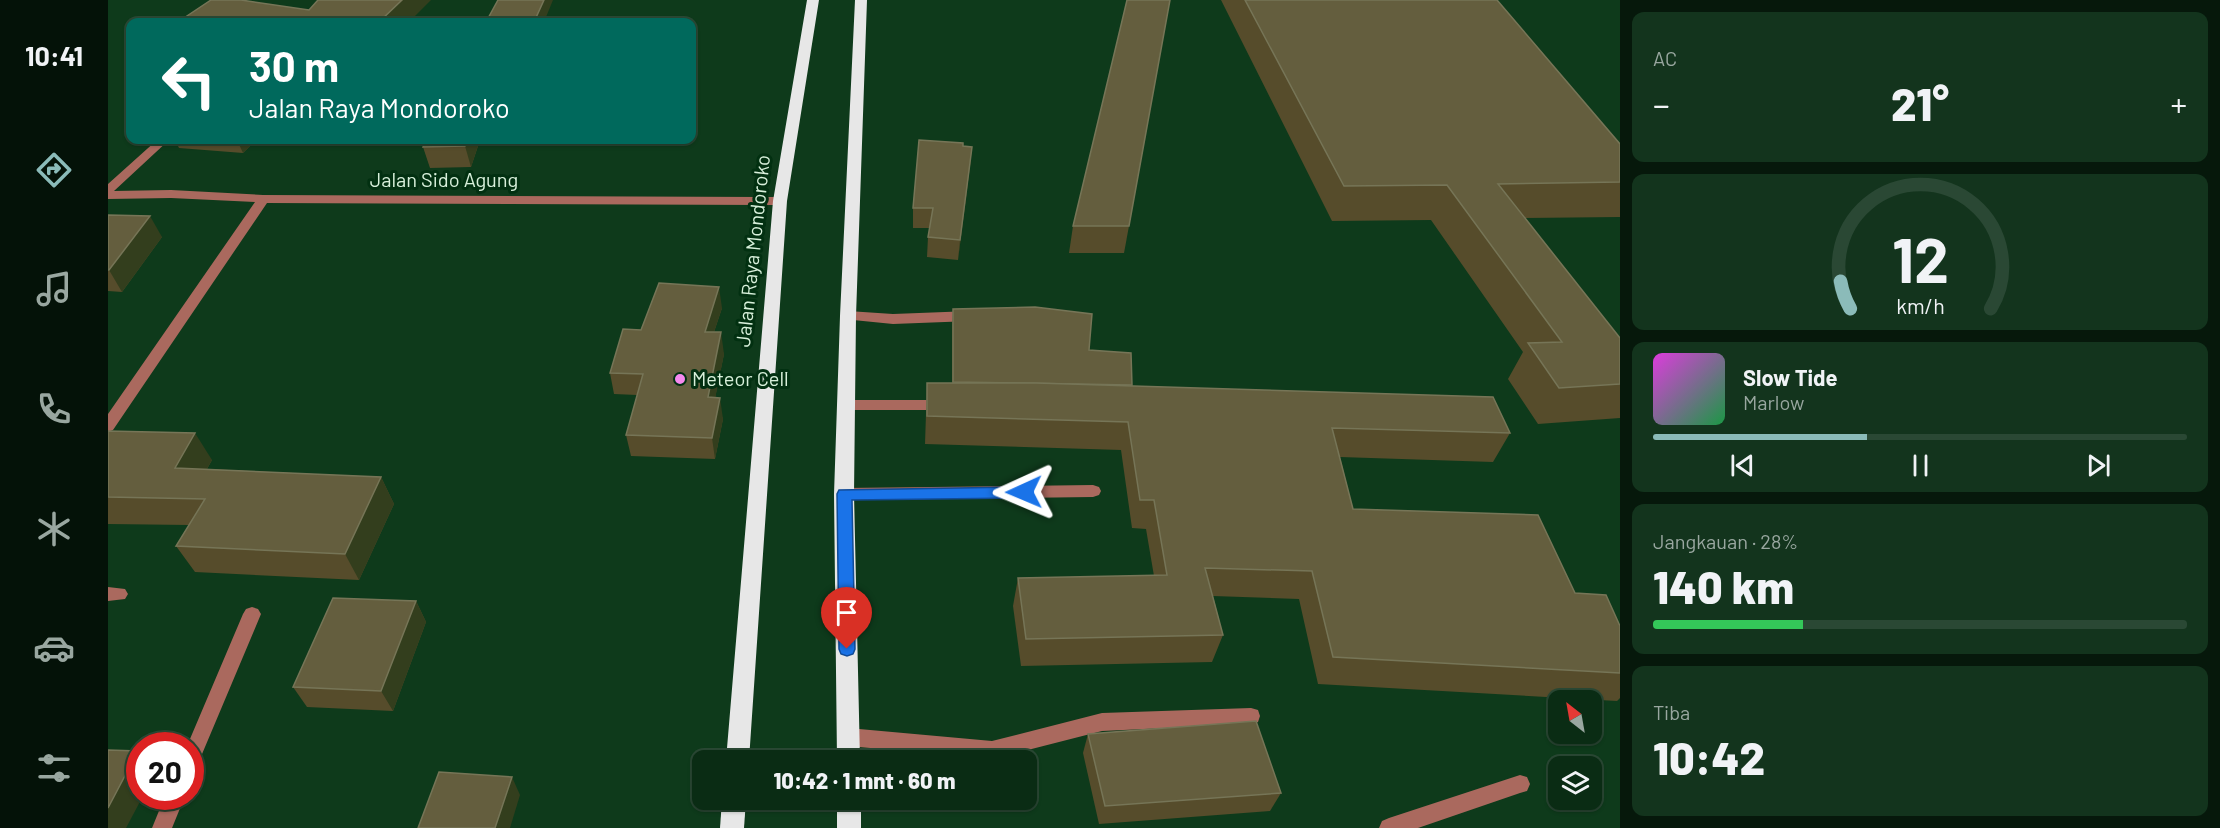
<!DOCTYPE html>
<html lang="id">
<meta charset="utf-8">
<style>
:root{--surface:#0a2c14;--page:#13341d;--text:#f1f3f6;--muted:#99a7a0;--line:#2a4834;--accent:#8bbbb9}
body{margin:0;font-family:Barlow,sans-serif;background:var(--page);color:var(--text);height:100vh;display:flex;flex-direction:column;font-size:22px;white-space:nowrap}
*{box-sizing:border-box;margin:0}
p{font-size:20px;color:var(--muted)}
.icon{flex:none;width:33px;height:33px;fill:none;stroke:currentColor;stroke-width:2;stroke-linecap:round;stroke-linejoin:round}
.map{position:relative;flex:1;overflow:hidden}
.panel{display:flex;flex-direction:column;gap:12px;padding:12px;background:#06180b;width:600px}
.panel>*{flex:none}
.top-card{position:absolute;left:18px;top:18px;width:570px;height:126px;border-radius:12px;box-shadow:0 2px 4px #0004,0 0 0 2px var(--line);background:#00695c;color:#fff;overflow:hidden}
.needle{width:39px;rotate:329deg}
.buttons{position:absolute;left:1440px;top:690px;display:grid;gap:12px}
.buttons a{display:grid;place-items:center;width:54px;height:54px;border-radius:12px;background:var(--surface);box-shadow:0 2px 4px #0004,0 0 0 2px var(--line);font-size:30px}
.speed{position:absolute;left:18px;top:732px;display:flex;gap:12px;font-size:30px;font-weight:700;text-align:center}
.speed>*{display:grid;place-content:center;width:78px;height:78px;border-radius:50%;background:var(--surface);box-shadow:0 2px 4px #0004,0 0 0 2px var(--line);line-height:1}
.speed .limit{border:9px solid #d22;background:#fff;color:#111}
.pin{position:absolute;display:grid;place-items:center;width:51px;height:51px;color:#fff;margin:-62px -26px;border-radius:50% 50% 50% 0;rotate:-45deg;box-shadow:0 0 6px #0007}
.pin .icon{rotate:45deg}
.me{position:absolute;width:66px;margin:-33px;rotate:269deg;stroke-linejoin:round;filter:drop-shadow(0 0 4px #0008)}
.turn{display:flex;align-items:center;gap:21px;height:126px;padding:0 24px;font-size:27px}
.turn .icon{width:78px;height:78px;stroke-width:2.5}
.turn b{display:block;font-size:42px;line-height:51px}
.big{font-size:45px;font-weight:800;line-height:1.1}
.panel .card{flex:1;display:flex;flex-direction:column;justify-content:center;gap:9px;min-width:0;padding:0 21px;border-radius:12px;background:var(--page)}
.panel .dial{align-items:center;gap:0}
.dial svg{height:156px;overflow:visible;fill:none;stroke:var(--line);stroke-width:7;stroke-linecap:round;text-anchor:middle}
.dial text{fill:var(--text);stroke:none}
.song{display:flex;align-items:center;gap:18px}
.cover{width:72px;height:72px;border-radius:9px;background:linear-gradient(135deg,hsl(300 70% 55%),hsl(140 70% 35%))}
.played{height:6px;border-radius:3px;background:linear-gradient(90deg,var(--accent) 40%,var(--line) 40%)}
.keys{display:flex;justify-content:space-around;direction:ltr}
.heat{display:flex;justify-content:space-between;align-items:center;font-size:33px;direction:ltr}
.charge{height:9px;border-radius:4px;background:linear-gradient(90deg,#34c759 28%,var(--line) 0)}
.trip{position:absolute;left:584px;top:750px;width:345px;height:60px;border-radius:12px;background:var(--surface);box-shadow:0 2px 4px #0004,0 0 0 2px var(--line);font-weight:800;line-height:60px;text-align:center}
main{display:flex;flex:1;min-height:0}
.tab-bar{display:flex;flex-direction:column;width:108px;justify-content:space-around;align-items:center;background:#041208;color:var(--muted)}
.tab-bar .icon{width:42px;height:42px}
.tab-bar .active{color:var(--accent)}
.tab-bar b{font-size:27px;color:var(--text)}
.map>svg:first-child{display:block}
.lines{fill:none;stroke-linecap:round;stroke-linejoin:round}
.minor{fill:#aa695e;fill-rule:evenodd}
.highway{fill:#e7e7e7;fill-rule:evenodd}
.wall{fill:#564c2b}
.shaded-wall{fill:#333e1d}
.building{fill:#645e3e;stroke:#767557;stroke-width:1.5}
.route{fill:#1a73e8;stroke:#114b97;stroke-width:1.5}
.poi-dot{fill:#f589ee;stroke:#023011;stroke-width:2}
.labels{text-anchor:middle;stroke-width:6;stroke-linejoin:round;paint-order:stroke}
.street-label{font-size:20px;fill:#d8f0db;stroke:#023011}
.poi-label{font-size:20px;fill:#d8f0db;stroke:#023011;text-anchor:start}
</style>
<main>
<nav class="tab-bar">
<b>10:41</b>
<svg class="icon active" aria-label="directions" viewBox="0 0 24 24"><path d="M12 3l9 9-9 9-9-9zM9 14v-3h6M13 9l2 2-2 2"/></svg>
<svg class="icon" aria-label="music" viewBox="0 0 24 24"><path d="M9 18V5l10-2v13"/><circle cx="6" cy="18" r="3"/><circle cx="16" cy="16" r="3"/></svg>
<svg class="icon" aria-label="phone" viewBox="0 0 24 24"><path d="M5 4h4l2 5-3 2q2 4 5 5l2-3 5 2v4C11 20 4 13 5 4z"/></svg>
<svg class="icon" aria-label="climate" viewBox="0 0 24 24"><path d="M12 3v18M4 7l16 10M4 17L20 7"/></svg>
<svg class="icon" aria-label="car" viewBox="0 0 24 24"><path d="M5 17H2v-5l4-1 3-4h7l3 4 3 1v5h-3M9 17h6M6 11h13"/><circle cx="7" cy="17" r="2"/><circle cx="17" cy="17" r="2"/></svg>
<svg class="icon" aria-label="filters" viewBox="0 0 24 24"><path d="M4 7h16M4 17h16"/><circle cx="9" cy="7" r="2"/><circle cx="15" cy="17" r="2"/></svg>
</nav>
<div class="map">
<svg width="1512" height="828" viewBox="0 0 1512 828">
<rect width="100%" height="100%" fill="#0e3a1b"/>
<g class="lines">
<g class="minor">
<polygon points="49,140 61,140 6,191 63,190 155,195 672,197 678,201 672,205 159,203 5,430 0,432 0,414 147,202 63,198 0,199 0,184"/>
<polygon points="740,311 785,314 863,311 870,316 863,321 785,324 735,319 733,316"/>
<polygon points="738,400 837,400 844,405 837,410 738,410 731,405"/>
<polygon points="985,485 991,487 993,491 991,495 985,497 736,500 730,498 728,494 730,490 736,488"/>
<polygon points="0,587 17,589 20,594 17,599 0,601"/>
<polygon points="144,607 150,609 153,614 89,766 82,769 82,746 79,746 135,614 138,609"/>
<polygon points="1143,708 1150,710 1152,716 1150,722 1143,724 994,731 884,759 740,746 733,743 730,737 733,731 740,728 884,741 994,713"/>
<polygon points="1412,775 1419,777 1422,784 1419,791 1412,793 1310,828 1271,828 1274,821 1281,818"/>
<polygon points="57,796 77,796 64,828 44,828"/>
</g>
<g class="highway">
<polygon points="699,0 711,0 679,201 641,760 618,760 665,201"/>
<polygon points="747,0 759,0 748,316 746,494 752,760 729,760 726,494 732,316"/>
<polygon points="614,800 638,800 636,828 612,828"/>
<rect x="729" y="800" width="24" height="28"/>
</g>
</g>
<g class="wall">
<polygon points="1113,0 1389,0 1512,144 1512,217 1417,218 1512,338 1512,418 1430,424 1400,379 1415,352 1323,220 1224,221"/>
<polygon points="67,140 148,140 135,153 71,148"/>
<polygon points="318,140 372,140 363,167 322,168 315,147"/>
<polygon points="855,146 864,147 862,166 850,260 819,257 820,237 822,228 805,228 805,208"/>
<polygon points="0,215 54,237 14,292 0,291"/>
<polygon points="965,226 1021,226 1016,253 961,253"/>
<polygon points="614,308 606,332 616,354 607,398 615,419 607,459 523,456 518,435 529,395 506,394 502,373"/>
<polygon points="845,309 981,350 1024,385 1024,386 1402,433 1385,462 1232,457 1245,509 1467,593 1512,626 1512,698 1509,701 1210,684 1191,599 1105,596 1115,635 1104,662 913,666 905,606 910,578 1046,576 1038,529 1024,528 1013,450 817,444 819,383 844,383 844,325"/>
<polygon points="0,431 104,460 99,469 273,477 286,504 251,580 87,572 68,546 81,525 0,524"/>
<polygon points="308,601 318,622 285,711 199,707 185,687"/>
<polygon points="980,734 1173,793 1162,811 991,824 975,753"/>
</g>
<g class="shaded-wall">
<polygon points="294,0 323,0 301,22 271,22"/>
<polygon points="436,0 445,0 436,22 426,22"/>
<polygon points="129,140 148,140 135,153"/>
<polygon points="360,140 372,140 363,167 357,146"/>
<polygon points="864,147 862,166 850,260 852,240"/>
<polygon points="42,216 54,237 14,292 1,270"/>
<polygon points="611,287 614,308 599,353 597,332"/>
<polygon points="613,332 616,354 603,419 600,397"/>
<polygon points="612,398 615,419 607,459 604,438"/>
<polygon points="87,433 104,460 84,495 67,468"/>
<polygon points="273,477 286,504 251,580 237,554"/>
<polygon points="308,601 318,622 285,711 273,691"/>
<polygon points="30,751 32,752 32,796 35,796 18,828 0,828 0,808"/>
<polygon points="404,777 412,795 402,828 387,828"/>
</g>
<g class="building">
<polygon points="103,0 133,0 201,10 210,0 294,0 271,22 70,22"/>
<polygon points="390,0 436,0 426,22 378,22"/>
<polygon points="1019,0 1062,0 1021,226 965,226"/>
<polygon points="1137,0 1389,0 1512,144 1512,182 1390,184 1512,338 1512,384 1451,388 1420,343 1454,342 1339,185 1236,186"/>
<polygon points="318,140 360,140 357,146 315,147"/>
<polygon points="811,140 855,143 855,146 864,147 852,240 820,237 825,208 805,208"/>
<polygon points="0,215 42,216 1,270 0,270"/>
<polygon points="551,283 611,287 597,332 613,332 600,397 612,398 604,438 518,435 535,374 502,373 515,329 533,330"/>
<polygon points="927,307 984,314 981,350 1023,353 1024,385 845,382 845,309"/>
<polygon points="819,383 928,383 1385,397 1402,433 1224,428 1245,509 1430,515 1467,593 1498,595 1512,626 1512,673 1225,657 1204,571 1097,568 1115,635 918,639 910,578 1059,575 1046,500 1032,500 1020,422 819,416"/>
<polygon points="0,431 87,433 67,468 273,477 237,554 68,546 97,499 0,497"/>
<polygon points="225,598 308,601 273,691 185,687"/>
<polygon points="1148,721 1173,793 997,806 980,734"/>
<polygon points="0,750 30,751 0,808"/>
<polygon points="331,772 404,777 387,828 310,828"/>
</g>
<polygon class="route" points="916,487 921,488 923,492 921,496 916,498 744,500 747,649 745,654 739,656 733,654 731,649 729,494 731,490"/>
<circle class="poi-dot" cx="572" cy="379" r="6"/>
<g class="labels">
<g class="street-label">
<text x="336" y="187">Jalan Sido Agung</text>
<text transform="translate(645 251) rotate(-84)" y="7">Jalan Raya Mondoroko</text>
</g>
<g class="poi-label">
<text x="584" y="386">Meteor Cell</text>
</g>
</g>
</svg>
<div class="buttons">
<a><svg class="needle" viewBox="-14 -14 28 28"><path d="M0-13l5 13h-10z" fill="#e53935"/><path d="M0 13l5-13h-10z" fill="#99a7a0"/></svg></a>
<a><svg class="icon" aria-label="layers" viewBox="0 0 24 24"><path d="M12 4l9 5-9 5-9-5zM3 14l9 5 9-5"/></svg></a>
</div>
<div class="speed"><div class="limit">20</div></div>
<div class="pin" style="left:739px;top:649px;background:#d93025"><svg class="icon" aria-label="arrive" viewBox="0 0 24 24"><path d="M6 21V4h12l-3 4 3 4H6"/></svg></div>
<svg class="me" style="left:916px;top:492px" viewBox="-20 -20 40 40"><path d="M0-17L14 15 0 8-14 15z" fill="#1a73e8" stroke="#fff" stroke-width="4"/></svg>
<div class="trip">10:42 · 1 mnt · 60 m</div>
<div class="top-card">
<div class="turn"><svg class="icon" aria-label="left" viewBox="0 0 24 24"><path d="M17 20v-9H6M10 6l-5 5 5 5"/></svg><div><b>30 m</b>Jalan Raya Mondoroko</div></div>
</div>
</div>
<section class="panel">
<div class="card"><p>AC</p>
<div class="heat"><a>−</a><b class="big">21°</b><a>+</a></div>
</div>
<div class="card dial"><svg viewBox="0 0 100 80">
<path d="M14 69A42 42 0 1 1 86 69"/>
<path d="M14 69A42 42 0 0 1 9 55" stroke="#8bbbb9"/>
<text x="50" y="56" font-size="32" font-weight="700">12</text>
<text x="50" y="72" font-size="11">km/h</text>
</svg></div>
<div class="card">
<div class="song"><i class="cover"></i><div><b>Slow Tide</b><p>Marlow</p></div></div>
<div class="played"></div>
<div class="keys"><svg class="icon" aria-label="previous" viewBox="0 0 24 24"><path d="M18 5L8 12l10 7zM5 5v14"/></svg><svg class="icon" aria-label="pause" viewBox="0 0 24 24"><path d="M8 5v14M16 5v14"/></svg><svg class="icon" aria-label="next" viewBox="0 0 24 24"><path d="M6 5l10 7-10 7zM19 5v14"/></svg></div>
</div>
<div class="card"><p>Jangkauan · 28%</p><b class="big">140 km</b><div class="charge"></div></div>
<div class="card"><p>Tiba</p><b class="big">10:42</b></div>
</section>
</main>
